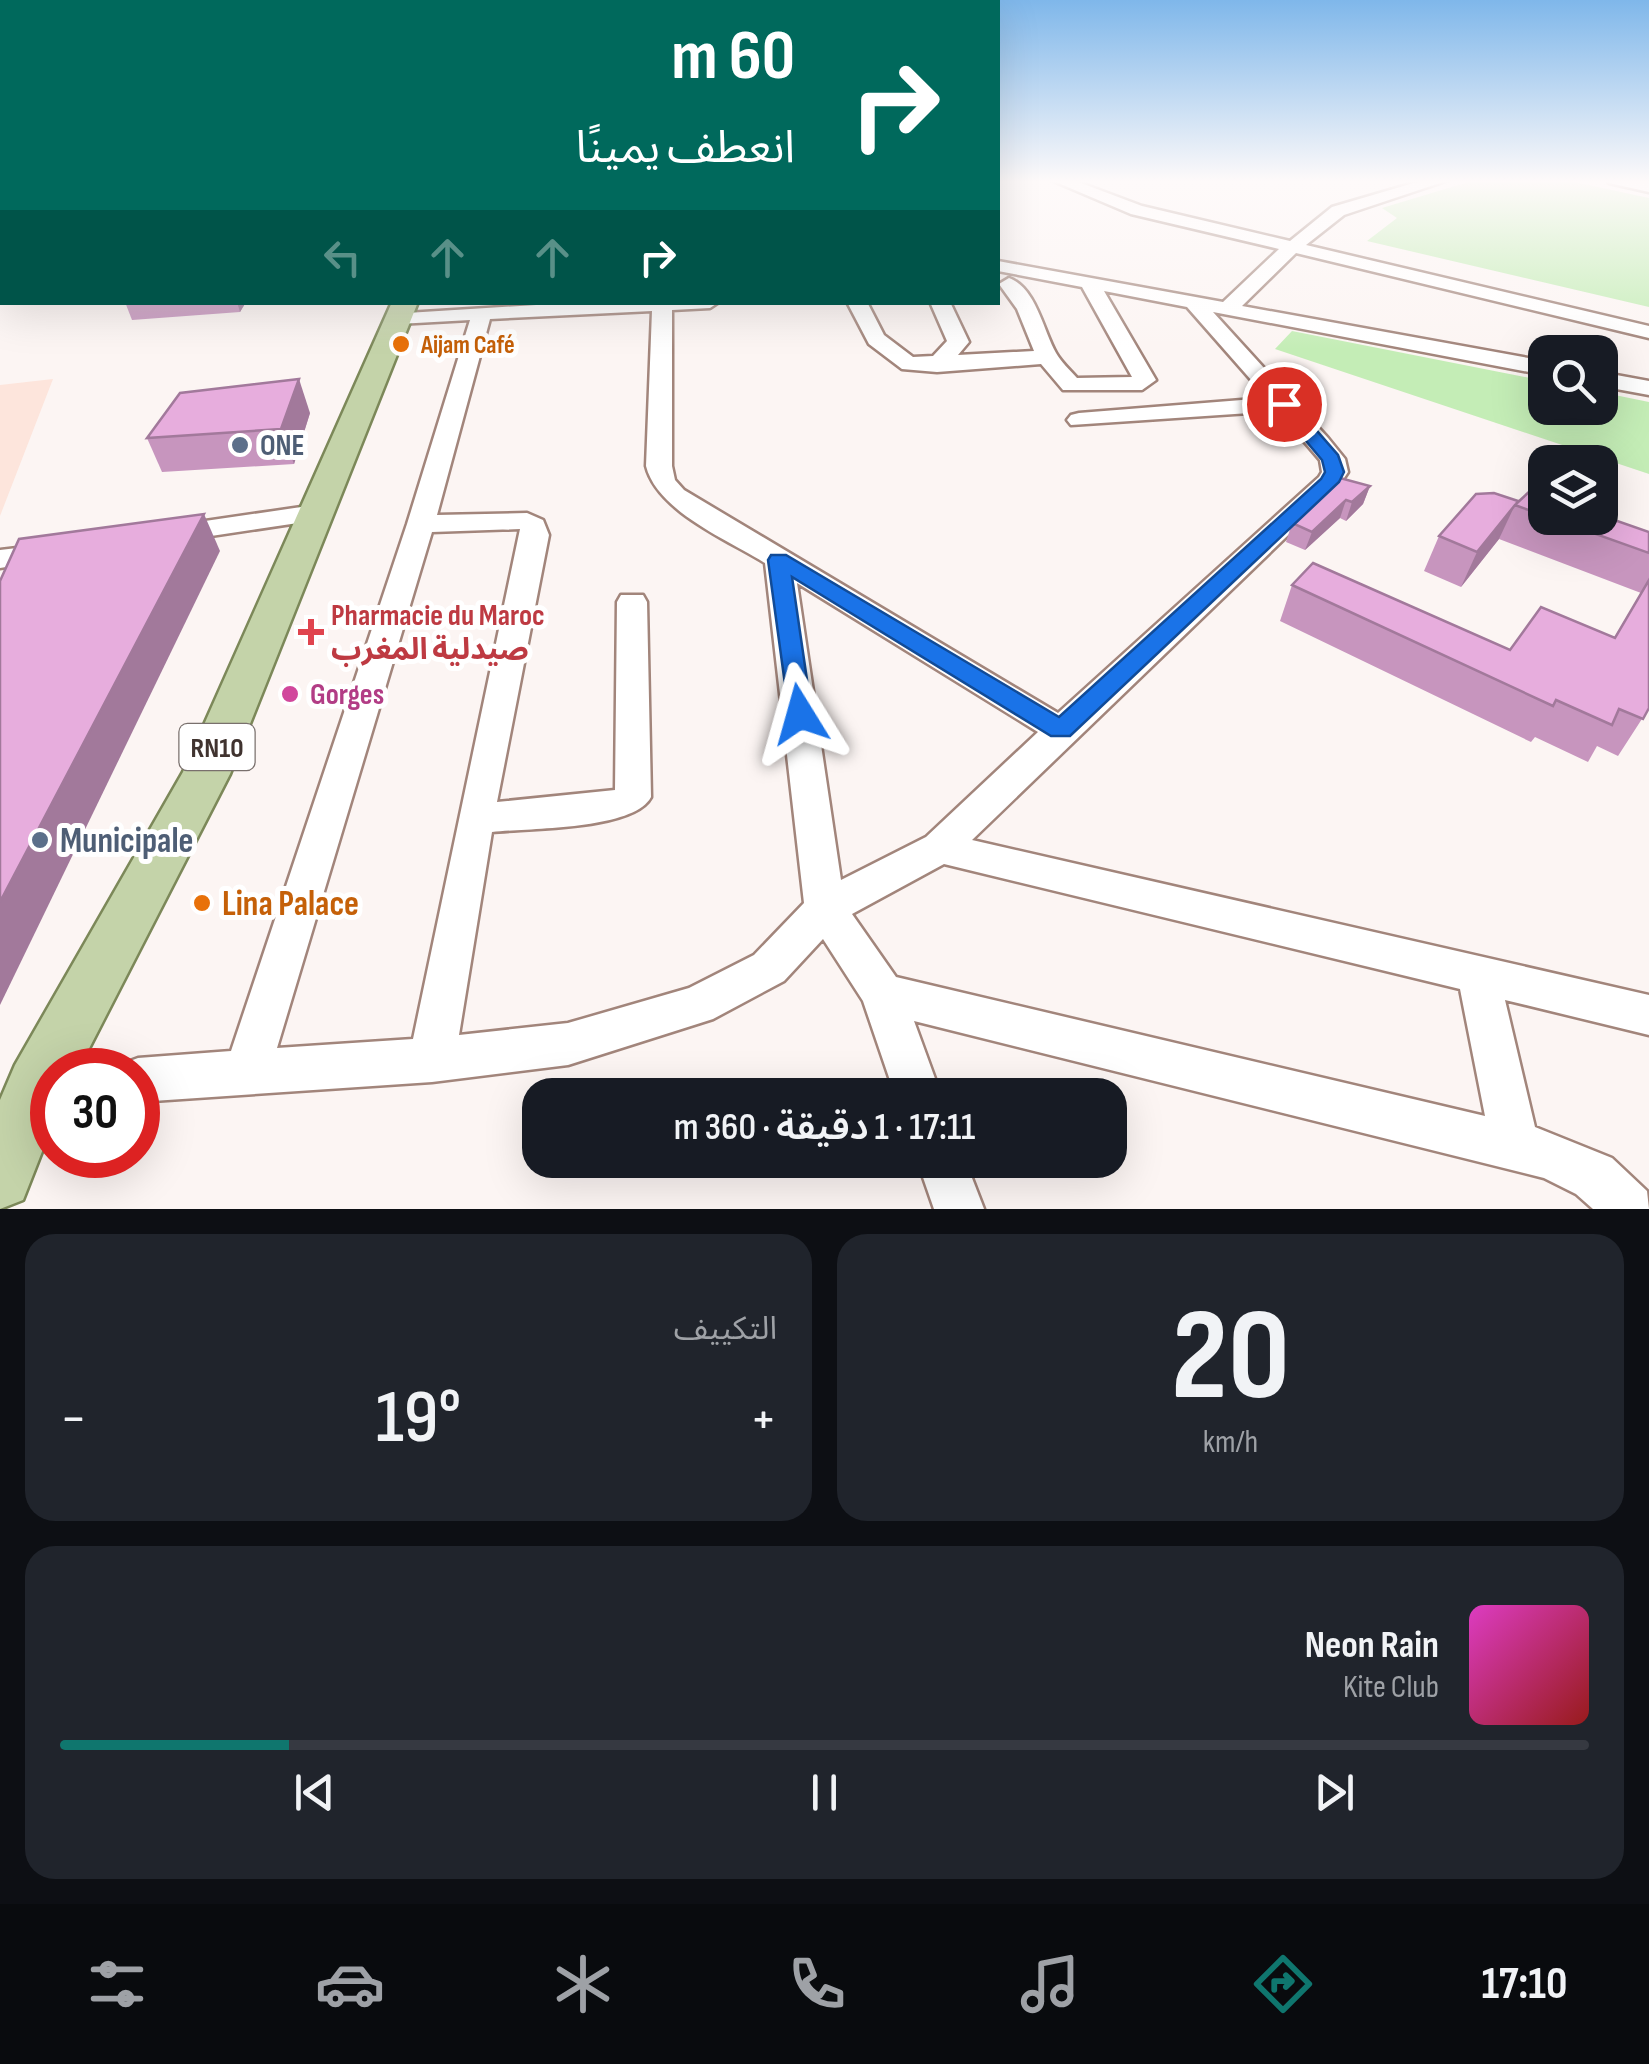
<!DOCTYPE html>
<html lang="ar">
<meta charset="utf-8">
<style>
:root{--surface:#171b24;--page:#20242c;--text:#f1f3f6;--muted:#9ea1a6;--line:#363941;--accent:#0f766e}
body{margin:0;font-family:"Sofia Sans Condensed","Noto Sans Arabic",sans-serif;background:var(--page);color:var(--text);direction:rtl;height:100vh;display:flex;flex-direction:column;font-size:38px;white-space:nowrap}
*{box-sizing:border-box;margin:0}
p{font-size:32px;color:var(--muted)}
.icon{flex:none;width:55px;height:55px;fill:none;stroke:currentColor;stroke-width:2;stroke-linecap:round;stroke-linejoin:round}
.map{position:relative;height:1209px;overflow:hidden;direction:ltr}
.details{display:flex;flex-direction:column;gap:25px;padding:25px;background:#0d0f14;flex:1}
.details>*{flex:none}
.guide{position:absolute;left:0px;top:0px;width:1000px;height:305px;box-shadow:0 10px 40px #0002;direction:rtl;background:#00695c;color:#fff;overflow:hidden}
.tools{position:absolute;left:1528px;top:335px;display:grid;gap:20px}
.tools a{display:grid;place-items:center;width:90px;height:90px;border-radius:20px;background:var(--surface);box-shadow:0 10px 40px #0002;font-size:50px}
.speed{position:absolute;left:30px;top:1048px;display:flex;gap:20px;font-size:50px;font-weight:700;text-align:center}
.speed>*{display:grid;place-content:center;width:130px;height:130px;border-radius:50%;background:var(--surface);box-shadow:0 10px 40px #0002;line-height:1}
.speed .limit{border:15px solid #d22;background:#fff;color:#111}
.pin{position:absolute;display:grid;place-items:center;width:85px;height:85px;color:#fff;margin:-42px;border:5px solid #fff;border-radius:50%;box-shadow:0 2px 10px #0007}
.me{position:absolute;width:110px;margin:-55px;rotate:352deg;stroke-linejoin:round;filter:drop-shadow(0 0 8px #0008)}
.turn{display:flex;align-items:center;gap:35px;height:210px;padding:0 40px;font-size:45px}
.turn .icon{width:130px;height:130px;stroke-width:2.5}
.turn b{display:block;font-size:70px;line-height:85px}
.lanes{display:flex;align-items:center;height:95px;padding:0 40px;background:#0003;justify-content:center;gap:50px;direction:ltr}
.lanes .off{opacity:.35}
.big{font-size:75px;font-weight:600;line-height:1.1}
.details .tile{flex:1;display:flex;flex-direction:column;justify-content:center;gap:15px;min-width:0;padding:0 35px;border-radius:30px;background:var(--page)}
.details .dial{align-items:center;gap:0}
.dial b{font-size:130px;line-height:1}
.song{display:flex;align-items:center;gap:30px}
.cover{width:120px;height:120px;border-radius:15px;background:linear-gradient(135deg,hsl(310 70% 55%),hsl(0 70% 35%))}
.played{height:10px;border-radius:5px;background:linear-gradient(90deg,var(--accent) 15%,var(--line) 15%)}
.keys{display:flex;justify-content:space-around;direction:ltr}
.heat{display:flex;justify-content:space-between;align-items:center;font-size:55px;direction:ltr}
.details .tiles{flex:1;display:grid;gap:25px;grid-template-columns:1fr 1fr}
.tile:last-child{grid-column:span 2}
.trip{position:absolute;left:522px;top:1078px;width:605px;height:100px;border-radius:30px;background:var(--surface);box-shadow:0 10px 40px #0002;font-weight:600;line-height:100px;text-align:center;direction:rtl}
.tab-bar{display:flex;height:160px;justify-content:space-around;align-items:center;background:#090b0e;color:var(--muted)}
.tab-bar .icon{width:70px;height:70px}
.tab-bar .selected{color:var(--accent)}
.tab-bar b{font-size:45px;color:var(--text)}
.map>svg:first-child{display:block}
.built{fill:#fde5dc}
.green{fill:#c4edb6}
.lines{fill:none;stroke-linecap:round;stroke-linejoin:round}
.minor-casing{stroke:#a2857b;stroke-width:5}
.major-casing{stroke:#7c8859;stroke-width:5}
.minor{fill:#fff;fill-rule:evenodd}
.major{fill:#c4d3a9;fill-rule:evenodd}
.wall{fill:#c795be}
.shaded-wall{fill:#a2799b}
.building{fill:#e7addd;stroke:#a2799b;stroke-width:2.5}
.route{fill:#1a73e8;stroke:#114b97;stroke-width:2.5}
.food-dot{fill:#e8710a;stroke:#fff;stroke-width:4}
.service-dot{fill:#5c6f8a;stroke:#fff;stroke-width:4}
.health-dot{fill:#e0444e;stroke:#fff;stroke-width:4}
.hotel-dot{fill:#d1479c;stroke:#fff;stroke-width:4}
.labels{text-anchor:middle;stroke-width:10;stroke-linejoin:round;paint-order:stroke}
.far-food-label{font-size:25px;font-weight:bold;fill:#c56008;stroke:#fff;text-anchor:start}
.shield{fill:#fff;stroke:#79706d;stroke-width:2.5}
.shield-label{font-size:28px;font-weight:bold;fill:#40332f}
.service-label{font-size:30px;font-weight:bold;fill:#4e5e75;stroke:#fff;text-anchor:start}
.health-label{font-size:30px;font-weight:bold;fill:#be3a42;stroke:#fff;text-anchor:start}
.hotel-label{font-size:30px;font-weight:bold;fill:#b23c85;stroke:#fff;text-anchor:start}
.near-service-label{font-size:35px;font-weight:bold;fill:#4e5e75;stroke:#fff;text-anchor:start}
.near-food-label{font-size:35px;font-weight:bold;fill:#c56008;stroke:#fff;text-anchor:start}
</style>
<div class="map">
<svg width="1649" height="1209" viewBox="0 0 1649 1209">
<rect width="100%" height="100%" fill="#fcf5f3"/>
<polygon class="built" points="53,379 0,516 0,385"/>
<g class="green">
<polygon points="1475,180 1565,180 1649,198 1649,307 1367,241 1397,218 1382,208"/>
<polygon points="1292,331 1545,381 1545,408 1600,408 1600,392 1649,402 1649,474 1275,349"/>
</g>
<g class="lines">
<defs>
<g id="minor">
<path d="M1051,180H1073L1142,206L1290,241L1332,207L1424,180H1449L1344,215L1306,245L1649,326V338L1296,253L1242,306L1545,361V375L1213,312L1328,438L1345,459L1348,472L1338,487L972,840L1649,995V1035L1505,1000L1535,1127L1612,1158L1647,1191L1649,1209H1593L1576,1194L1544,1178L914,1021L941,1095H895L863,1001L823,939L784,981L713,1019L568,1065L432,1082L138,1102V1070H119L122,1064L138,1058L231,1051L407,524L470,320L398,324L388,318L391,314L584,302H719L710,308L672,310V466L675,480L684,490L1058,713L1319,477L1322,472L1320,460L1278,411L1071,425L1067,420L1071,415L1079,413L1267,398L1187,307L1104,291L1156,380L1142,390H1063L1041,364L937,372L902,369L869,344L847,302H867L884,335L913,357L933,356L947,341L930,302H950L969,342L958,355L1034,351L1017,309L999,284L1009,278C1036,288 1043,330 1056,353C1061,362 1070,370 1077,378L1132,377L1082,287L998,271V261L1223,302L1279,249L1131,214ZM652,311L646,466C657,511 728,540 765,563L804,903L754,955L689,988L568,1023L459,1035L492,832C528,828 634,830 651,797L647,602L643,595H621L617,602L615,790L497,802L549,535L543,520L527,513L437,515L490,319ZM520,529L413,1039L277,1048L432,532ZM797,583L1038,732L926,837L841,880ZM944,864L1460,989L1485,1116L896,977L852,914Z"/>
<polygon points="1606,180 1649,182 1649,192 1609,183"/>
<polygon points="1600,372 1649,381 1649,395 1600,386"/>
<polygon points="315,505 328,513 325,519 171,542 157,534 171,526"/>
<polygon points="51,544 61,546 65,552 61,558 0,568 0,550"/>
<polygon points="917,1160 965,1160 984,1209 934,1209"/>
</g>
<polygon id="major" points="392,302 418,302 230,774 78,1070 52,1070 52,1126 23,1200 0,1209 0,1100 15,1065 183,772"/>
</defs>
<use href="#minor" class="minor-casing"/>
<use href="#major" class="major-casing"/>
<use href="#minor" class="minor"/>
<use href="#major" class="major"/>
</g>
<g class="wall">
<polygon points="125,302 246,302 240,312 132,320"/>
<polygon points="310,413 294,464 162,472 147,438"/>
<polygon points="1370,486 1363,504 1346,521 1340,518 1305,550 1286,542 1292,523"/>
<polygon points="1545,496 1545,518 1600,518 1649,532 1649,708 1618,756 1597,746 1588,762 1535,737 1531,742 1280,621 1292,585 1510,650 1614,638 1641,593 1499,539 1461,587 1424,571 1439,536 1518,501"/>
</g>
<g class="shaded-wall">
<polygon points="237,302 246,302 240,312"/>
<polygon points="299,379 310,413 294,464 281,429"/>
<polygon points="1370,486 1363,504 1346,521 1352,502"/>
<polygon points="1346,500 1340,518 1305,550 1312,532"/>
<polygon points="1515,505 1499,539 1461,587 1477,552"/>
<polygon points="204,514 220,551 0,1005 0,902"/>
</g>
<g class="building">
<polygon points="299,379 281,429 147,438 180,393"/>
<polygon points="1340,478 1370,486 1352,502 1346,500 1312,532 1292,523"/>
<polygon points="1530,491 1545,496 1545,516 1515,505 1477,552 1439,536 1476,494 1494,493 1518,501 1516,504"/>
<polygon points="204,514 0,902 0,581 19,539"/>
<polygon points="1600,515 1649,532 1649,553 1551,518 1600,518"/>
<polygon points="1313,563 1510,650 1541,607 1615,638 1649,580 1649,708 1643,719 1619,709 1612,725 1556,700 1553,706 1292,585"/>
</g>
<linearGradient id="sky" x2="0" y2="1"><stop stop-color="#7fb7ea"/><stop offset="0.52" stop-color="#fefafa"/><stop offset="1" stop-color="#fefafa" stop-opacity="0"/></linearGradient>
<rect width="1649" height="349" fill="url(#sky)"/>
<polygon class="route" points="1284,399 1290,400 1338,455 1344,472 1339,482 1070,736 1051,736 792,577 812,714 809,721 790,721 768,560 771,555 786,555 1059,717 1321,479 1325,472 1322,460 1275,404"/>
<g class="food-dot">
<circle cx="401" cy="344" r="10"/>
<circle cx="202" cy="903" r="10"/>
</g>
<g class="service-dot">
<circle cx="240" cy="445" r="10"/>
<circle cx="40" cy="840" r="10"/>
</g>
<path class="health-dot" d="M306 617h10v10h10v10h-10v10h-10v-10h-10v-10h10z"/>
<circle class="hotel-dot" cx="290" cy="694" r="10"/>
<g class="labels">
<g class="far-food-label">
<text x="421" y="353">Aijam Café</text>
</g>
<rect class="shield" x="179.5" y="724" width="75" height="46" rx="8"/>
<g class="shield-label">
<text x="217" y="757">RN10</text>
</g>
<g class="service-label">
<text x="260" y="455">ONE</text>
</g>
<g class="health-label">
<text x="331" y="625">Pharmacie du Maroc<tspan x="331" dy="34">صيدلية المغرب</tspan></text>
</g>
<g class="hotel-label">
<text x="310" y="704">Gorges</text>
</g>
<g class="near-service-label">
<text x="60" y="852">Municipale</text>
</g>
<g class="near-food-label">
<text x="222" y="915">Lina Palace</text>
</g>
</g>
</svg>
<div class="tools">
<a><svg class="icon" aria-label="search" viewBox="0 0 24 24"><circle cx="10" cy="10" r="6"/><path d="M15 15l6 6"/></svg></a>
<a><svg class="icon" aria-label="layers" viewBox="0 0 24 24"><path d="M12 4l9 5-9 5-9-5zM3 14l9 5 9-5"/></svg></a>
</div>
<div class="speed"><div class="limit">30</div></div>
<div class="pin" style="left:1284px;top:404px;background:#d93025"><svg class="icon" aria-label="arrive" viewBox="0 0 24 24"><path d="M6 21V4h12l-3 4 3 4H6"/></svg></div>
<svg class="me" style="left:800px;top:714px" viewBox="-20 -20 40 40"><path d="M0-17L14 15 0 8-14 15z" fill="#1a73e8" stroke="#fff" stroke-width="4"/></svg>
<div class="trip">17:11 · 1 دقيقة · 360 m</div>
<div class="guide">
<div class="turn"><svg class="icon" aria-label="right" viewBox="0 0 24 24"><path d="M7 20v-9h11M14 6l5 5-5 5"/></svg><div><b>60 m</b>انعطف يمينًا</div></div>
<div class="lanes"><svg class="icon off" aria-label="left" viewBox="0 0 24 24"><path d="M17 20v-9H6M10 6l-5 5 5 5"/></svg><svg class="icon off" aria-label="ahead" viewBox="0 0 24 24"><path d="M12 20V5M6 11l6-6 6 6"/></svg><svg class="icon off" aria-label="ahead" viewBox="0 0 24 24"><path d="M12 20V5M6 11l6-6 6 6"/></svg><svg class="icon" aria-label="right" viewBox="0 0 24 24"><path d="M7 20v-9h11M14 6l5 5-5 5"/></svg></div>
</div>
</div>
<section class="details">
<div class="tiles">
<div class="tile dial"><b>20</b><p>km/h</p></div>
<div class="tile"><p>التكييف</p>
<div class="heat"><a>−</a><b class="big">19°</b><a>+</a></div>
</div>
<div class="tile">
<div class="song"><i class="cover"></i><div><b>Neon Rain</b><p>Kite Club</p></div></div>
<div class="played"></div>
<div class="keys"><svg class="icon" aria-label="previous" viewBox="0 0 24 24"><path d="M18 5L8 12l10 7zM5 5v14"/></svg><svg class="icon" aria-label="pause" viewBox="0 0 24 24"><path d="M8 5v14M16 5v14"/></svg><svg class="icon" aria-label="next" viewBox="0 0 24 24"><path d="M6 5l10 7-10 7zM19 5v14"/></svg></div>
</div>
</div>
</section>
<nav class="tab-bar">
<b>17:10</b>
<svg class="icon selected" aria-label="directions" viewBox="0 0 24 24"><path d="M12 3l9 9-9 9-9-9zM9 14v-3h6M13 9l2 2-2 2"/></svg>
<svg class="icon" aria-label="music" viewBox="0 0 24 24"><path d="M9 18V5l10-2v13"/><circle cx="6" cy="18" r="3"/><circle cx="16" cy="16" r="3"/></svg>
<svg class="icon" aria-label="phone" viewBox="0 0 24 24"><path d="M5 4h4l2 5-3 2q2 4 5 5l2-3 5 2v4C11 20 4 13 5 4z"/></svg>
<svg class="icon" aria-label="climate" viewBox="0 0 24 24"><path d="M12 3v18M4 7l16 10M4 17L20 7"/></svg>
<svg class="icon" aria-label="car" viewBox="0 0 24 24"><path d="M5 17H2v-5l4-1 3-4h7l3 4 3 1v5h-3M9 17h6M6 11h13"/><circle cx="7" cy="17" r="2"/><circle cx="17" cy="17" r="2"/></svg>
<svg class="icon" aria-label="filters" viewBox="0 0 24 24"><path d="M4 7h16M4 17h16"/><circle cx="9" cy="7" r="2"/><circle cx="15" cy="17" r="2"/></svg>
</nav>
